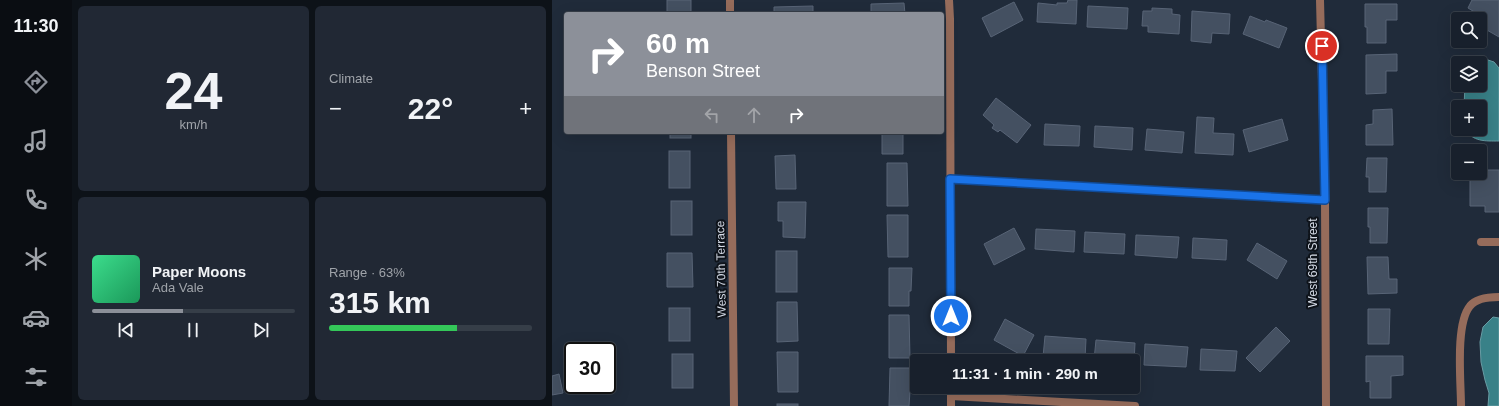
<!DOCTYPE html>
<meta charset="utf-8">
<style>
:root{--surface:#18202c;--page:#212834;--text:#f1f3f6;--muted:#9fa3a9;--line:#363e48;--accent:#8c9099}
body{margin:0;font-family:Arial,sans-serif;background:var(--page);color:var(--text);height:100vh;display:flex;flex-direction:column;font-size:15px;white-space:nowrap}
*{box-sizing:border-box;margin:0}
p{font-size:13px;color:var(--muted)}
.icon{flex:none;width:22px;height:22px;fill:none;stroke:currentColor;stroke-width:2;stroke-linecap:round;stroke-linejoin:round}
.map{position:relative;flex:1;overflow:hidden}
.details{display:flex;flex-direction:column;gap:6px;padding:6px;background:#0d1218;width:480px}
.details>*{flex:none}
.hud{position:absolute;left:12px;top:12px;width:380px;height:122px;border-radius:4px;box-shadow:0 4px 16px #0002,0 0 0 1px var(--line);background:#8c9099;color:#fff;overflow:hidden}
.buttons{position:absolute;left:899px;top:12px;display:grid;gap:8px}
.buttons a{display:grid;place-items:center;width:36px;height:36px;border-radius:4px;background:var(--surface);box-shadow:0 4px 16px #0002,0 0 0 1px var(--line);font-size:20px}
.speed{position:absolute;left:12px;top:342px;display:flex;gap:8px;font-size:20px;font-weight:700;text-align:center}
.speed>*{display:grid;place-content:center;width:52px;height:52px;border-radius:50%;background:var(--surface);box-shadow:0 4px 16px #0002,0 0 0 1px var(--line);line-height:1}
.speed .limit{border:2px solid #111;border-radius:6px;background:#fff;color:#111}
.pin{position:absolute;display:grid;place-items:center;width:34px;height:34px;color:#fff;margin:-17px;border:2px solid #fff;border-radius:50%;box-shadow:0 1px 4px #0007}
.me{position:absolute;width:44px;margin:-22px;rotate:0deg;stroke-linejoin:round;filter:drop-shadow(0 0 3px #0008)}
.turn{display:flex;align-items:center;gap:14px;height:84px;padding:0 16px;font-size:18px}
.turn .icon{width:52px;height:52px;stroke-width:2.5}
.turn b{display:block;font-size:28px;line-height:34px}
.lanes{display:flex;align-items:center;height:38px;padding:0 16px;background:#0003;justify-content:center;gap:20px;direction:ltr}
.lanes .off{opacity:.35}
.big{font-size:30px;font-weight:700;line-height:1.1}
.details .tile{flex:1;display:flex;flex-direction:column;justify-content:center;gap:6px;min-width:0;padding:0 14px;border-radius:6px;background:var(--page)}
.details .dial{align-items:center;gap:0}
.dial b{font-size:52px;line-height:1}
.song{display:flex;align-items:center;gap:12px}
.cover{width:48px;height:48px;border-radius:6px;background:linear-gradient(135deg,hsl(150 70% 55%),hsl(150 70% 35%))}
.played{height:4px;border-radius:2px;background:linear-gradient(90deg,var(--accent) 45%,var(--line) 45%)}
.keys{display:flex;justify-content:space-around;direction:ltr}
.heat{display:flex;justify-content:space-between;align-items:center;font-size:22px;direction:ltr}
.charge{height:6px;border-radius:3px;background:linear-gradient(90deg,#34c759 63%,var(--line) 0)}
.details .tiles{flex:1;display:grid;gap:6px;grid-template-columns:repeat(2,1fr)}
.trip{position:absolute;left:358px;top:354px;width:230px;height:40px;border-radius:4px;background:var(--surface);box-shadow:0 4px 16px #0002,0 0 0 1px var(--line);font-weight:700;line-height:40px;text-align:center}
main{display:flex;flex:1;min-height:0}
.tab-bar{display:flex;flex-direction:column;width:72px;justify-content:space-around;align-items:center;background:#0a0d12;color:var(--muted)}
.tab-bar .icon{width:28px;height:28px}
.tab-bar .current{color:var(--accent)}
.tab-bar b{font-size:18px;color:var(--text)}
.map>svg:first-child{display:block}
.water{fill:#398188;stroke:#689ca4}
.building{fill:#445061;stroke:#586476}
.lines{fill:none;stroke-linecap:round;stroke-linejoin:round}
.service{stroke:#966c5b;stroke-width:8}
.minor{stroke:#966c5b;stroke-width:8}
.route-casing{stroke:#114b97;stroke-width:10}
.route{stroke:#1a73e8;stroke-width:7}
.labels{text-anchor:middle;stroke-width:4;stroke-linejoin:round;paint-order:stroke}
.street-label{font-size:12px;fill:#d5dbe6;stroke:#0e131a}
</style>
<main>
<nav class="tab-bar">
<b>11:30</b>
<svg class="icon current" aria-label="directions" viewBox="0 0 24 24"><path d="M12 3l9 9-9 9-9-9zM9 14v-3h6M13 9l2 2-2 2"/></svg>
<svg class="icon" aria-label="music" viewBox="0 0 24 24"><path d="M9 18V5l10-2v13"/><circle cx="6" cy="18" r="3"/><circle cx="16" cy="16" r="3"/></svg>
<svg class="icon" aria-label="phone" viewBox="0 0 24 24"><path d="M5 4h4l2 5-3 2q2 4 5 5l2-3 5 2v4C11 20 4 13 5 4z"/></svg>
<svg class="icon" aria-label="climate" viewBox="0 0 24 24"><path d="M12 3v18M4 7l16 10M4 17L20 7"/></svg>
<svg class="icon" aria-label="car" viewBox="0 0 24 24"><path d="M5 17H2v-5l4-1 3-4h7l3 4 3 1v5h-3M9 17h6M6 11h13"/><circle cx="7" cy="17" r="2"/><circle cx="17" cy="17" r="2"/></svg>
<svg class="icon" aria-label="filters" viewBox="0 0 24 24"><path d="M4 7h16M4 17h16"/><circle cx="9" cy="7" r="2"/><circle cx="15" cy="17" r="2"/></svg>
</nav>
<section class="details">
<div class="tiles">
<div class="tile dial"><b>24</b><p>km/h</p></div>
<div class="tile"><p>Climate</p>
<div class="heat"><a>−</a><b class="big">22°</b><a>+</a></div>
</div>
<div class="tile">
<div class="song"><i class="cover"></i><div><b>Paper Moons</b><p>Ada Vale</p></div></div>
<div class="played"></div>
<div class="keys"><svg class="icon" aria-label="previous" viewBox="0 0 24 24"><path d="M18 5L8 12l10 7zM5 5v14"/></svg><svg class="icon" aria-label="pause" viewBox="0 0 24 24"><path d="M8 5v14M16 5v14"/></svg><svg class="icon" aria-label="next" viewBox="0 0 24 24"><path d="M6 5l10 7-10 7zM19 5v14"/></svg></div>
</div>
<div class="tile"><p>Range · 63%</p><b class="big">315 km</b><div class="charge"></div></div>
</div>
</section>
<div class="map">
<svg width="947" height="406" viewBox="0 0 947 406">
<rect width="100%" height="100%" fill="#202b3a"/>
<g class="water">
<path d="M927,57L942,62L947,68V141C933,141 921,142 913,129H928V107H912L913,85H928V63H915V61Z"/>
<polygon points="941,317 947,318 947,406 936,406 937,393 933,380 929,362 928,342 931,327"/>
</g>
<g class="building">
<rect x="115" y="0" width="24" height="14"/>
<polygon points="516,0 525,0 524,24 485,22 486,3 505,5 505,3 515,3"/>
<polygon points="920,0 947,0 947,37 928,26 927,19 929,16 916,8"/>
<polygon points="462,2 471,20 439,37 430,18"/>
<polygon points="352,3 353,14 319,14 319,4"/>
<polygon points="813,4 845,4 845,20 834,20 834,43 815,43 815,27 813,27"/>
<polygon points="261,6 261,14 222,14 222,7"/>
<polygon points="536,6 576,8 575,29 535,27"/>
<polygon points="600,8 620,9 620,14 628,15 627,34 596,32 596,26 590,26 591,11 600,11"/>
<polygon points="640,11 678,14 677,34 660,33 659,43 639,41"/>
<polygon points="698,16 713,22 714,20 735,28 727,48 691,34"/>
<polygon points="845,54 845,71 834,71 834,93 814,94 814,55"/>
<polygon points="444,98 479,125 465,143 448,130 446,132 440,128 442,125 431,115"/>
<polygon points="840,109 841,145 814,145 814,125 821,124 821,110"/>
<polygon points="645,117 662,118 661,133 682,134 681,155 643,153"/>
<polygon points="730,119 736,140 697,152 691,130"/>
<polygon points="493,124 528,126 527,146 492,145"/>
<polygon points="543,126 581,128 580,150 542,147"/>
<polygon points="595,129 632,132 630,153 593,150"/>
<rect x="118" y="132" width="21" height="6"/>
<polygon points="330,132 354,132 351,133 351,154 330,154"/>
<rect x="117" y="151" width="21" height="37"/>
<polygon points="243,155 244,189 224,189 223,156"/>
<polygon points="815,158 835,158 834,192 817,192 817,177 814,177"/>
<polygon points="335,163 355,163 356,206 335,206"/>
<polygon points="934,170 947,170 947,212 933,212 933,206 918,206 918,174 934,174"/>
<rect x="119" y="201" width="21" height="34"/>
<polygon points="226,202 254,202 253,238 231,237 231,221 226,221"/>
<polygon points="816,208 836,208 835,243 818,243 818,227 816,227"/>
<polygon points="335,215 356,215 356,257 336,257"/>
<polygon points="462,228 473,249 442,265 432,244"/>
<polygon points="484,229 523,231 522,252 483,249"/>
<polygon points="533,232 573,234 572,254 532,252"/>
<polygon points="584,235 627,237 625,258 583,255"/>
<polygon points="641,238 675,240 674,260 640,258"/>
<polygon points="705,243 735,261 725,279 695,260"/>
<rect x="224" y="251" width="21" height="41"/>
<polygon points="115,253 140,253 141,287 115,287"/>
<polygon points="815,257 836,257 837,279 845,279 845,293 816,294"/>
<polygon points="337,268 360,268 359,291 357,291 357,306 337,306"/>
<polygon points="225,302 245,302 246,341 225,342"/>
<rect x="117" y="308" width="21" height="33"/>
<polygon points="816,309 838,309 837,344 816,344"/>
<polygon points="337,315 357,315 358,358 337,358"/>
<polygon points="453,319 482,335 471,356 442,340"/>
<polygon points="724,327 738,341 708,372 694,358"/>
<polygon points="493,336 534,339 533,359 491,357"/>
<polygon points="544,340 583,343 582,363 581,361 542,360"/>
<polygon points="593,344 636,347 634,367 592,365"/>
<polygon points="649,349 685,351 683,371 648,370"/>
<polygon points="225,352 246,352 246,392 226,392"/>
<rect x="120" y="354" width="21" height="34"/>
<polygon points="814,356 851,356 851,375 839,376 839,398 818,398 818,381 814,382"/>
<polygon points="338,368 360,368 360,391 358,391 357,406 337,406"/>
<polygon points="7,374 11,393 0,395 0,376"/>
<rect x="225" y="404" width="21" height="2"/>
</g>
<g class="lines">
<g class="service">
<polyline points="929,242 947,242"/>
<path d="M909,406C909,382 903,324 918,306C924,298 938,297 947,297"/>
</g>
<g class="minor">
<polyline points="178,0 178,14"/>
<polyline points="397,0 398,19 399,361"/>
<polyline points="768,0 773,200 774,406"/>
<polyline points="179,132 182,406"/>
<polyline points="398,179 773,200"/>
<polyline points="399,387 399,406"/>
<polyline points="399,396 583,406"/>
</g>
</g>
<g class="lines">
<defs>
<polyline id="route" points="399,316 398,179 773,200 770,46"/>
</defs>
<use href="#route" class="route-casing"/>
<use href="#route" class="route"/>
</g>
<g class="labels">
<g class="street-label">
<text transform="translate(761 263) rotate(-90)" y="4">West 69th Street</text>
<text transform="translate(169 269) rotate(-91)" y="4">West 70th Terrace</text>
</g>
</g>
</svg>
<div class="buttons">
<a><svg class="icon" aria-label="search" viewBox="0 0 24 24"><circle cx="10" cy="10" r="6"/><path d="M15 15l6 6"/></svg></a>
<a><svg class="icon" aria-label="layers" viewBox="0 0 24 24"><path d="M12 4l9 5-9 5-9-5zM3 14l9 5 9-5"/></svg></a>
<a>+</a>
<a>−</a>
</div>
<div class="speed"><div class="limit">30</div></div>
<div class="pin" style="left:770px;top:46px;background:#d93025"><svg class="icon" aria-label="arrive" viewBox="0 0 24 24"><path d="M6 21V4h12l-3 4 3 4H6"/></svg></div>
<svg class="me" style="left:399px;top:316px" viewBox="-20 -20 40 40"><circle r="17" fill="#1a73e8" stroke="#fff" stroke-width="3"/><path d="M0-11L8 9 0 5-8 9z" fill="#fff"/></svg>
<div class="trip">11:31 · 1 min · 290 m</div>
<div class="hud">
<div class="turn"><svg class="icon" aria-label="right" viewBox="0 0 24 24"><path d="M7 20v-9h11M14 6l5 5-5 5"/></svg><div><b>60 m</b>Benson Street</div></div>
<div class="lanes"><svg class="icon off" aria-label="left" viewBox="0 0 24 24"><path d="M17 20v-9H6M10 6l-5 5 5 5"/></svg><svg class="icon off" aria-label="ahead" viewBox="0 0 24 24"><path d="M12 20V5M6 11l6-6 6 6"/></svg><svg class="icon" aria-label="right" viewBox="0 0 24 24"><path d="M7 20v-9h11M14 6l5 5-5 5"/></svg></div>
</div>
</div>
</main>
